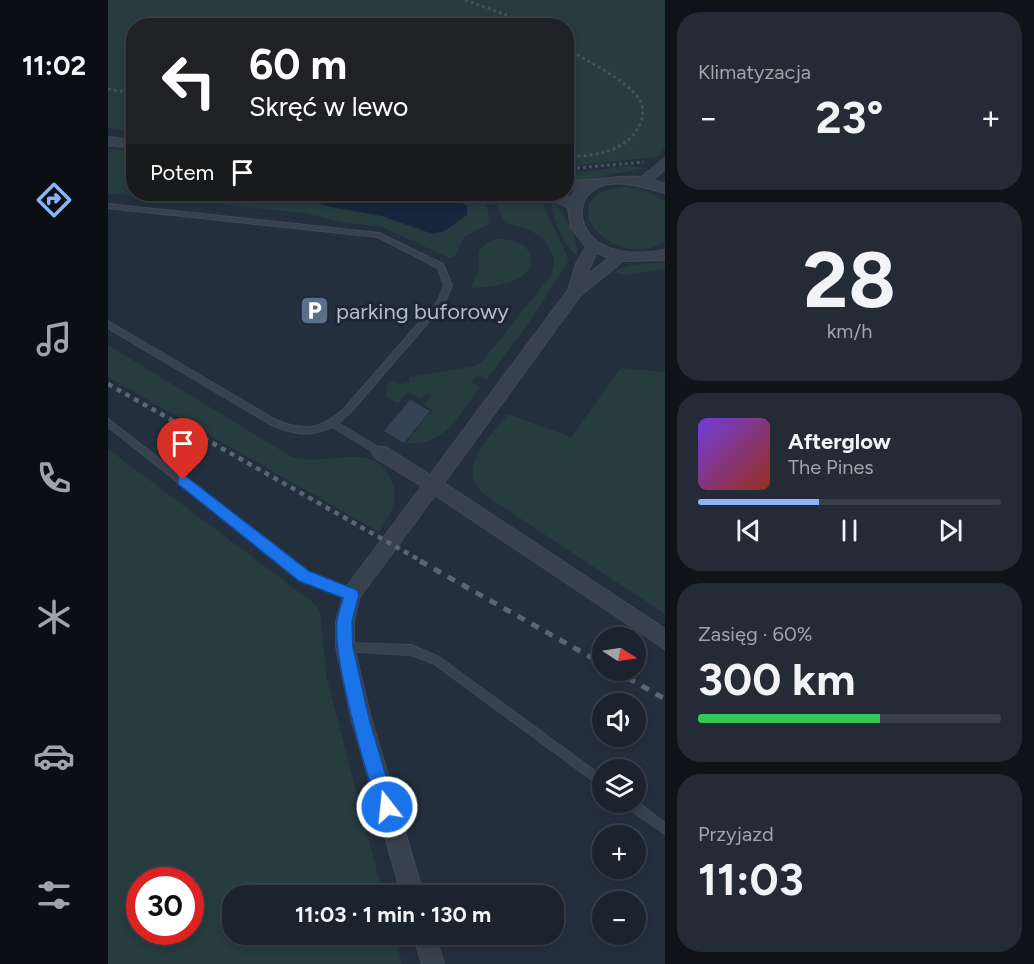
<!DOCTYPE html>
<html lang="pl">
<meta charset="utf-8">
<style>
:root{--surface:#1b232e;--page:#242b36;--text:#f1f3f6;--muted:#a0a4aa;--line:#39404a;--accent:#8ab4f8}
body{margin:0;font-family:Figtree,sans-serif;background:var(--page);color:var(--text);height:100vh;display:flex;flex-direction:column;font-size:22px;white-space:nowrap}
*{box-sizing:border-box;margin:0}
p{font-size:20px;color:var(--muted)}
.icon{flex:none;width:33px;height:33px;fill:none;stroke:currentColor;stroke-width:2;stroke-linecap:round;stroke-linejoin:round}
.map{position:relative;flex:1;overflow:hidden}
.side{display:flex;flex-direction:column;gap:12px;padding:12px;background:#0f1319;width:369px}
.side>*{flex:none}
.guide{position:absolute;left:18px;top:18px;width:448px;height:183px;border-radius:24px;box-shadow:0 3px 9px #0003,0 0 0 2px var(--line);background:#202124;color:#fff;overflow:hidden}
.needle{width:39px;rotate:102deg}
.tools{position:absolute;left:484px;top:627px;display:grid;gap:12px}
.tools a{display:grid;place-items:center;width:54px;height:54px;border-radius:50%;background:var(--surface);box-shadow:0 3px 9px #0003,0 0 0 2px var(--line);font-size:30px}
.speed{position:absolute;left:18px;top:867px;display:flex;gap:12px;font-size:30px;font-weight:700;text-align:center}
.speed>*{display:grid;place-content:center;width:78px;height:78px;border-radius:50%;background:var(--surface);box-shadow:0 3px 9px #0003,0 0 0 2px var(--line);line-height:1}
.speed .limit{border:9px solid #d22;background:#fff;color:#111}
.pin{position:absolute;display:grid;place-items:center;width:51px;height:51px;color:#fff;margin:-62px -26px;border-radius:50% 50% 50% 0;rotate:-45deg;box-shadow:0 0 6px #0007}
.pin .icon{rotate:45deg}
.me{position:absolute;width:66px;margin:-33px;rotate:344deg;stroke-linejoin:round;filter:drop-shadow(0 0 4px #0008)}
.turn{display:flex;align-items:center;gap:21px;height:126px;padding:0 24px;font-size:27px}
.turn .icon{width:78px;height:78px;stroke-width:2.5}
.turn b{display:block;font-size:42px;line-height:51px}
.then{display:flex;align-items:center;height:57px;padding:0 24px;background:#0003;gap:12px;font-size:22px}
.big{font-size:45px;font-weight:700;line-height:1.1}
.side .widget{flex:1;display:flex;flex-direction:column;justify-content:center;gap:9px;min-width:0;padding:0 21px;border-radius:24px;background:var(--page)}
.side .dial{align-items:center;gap:0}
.dial b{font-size:78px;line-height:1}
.song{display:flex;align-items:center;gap:18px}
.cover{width:72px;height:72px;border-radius:9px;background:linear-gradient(135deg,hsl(260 70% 55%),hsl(10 70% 35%))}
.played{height:6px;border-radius:3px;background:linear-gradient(90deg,var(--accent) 40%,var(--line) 40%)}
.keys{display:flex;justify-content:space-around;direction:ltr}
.heat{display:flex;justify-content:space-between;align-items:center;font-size:33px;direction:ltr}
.charge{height:9px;border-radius:4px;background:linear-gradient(90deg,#34c759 60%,var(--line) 0)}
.trip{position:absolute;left:114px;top:885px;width:342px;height:60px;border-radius:24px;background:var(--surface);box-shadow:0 3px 9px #0003,0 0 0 2px var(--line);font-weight:700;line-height:60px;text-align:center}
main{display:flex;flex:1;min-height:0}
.tab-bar{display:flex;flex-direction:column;width:108px;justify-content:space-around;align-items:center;background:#0b0e12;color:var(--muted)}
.tab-bar .icon{width:42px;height:42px}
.tab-bar .selected{color:var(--accent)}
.tab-bar b{font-size:27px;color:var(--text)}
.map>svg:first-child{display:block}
.green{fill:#263c3f;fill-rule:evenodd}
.water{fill:#17263c}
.building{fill:#364354}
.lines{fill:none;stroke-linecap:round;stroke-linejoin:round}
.lane-casing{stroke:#414a57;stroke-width:2}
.street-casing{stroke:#414a57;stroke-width:2}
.path{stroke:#3f5557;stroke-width:3;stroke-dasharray:3 3;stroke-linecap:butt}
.lane{fill:#38414e;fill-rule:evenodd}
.street{fill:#38414e;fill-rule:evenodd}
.rail-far1{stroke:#5a6575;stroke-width:4.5;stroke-dasharray:5 5;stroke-linecap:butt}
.rail{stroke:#5a6575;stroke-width:5;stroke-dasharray:8 8;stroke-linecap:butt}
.route{fill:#1a73e8;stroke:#114b97;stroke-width:1.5}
.labels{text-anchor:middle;stroke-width:6;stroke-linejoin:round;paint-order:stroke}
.poi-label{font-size:22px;fill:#b4bcc9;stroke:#1d2633;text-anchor:start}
</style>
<main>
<nav class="tab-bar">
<b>11:02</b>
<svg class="icon selected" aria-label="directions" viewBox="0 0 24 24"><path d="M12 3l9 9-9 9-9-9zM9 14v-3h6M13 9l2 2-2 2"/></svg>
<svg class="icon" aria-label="music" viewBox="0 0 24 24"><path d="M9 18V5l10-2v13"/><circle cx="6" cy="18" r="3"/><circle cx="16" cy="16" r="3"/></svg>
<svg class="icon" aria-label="phone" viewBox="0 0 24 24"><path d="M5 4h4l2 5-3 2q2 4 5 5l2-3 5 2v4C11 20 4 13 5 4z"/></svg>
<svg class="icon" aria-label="climate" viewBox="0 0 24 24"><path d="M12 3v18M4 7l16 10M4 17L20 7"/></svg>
<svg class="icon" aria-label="car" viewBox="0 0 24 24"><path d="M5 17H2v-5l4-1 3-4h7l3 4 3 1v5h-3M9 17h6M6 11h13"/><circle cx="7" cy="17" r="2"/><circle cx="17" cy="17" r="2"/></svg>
<svg class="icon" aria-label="filters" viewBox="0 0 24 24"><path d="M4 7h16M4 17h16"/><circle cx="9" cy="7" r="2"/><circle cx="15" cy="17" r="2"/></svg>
</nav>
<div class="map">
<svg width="557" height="964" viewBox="0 0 557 964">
<rect width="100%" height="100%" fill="#242f3e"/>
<g class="green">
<polygon points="0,0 557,0 557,148 549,157 459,166 459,26 26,26 25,131 0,128"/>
<path d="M0,149L25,151L26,194H225L218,195L220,207L274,216L325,234L338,230L358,215L360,210L349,200L301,194H425L434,196L436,206L460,258L459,264L420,324L379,379L370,375L364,382L372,387C352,413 336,448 298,443L324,410L316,405L324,395L319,393L313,399L300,392L290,403L276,396L280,391L278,385L287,380L289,385L302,382L301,377L367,366L374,362L442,276L446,267V257L437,241L421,229L397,223L388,204L378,205L383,223L356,237L347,256L341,258L272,226L238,223L196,213L0,193Z"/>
<polygon points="521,166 539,168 474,180 459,179 459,174"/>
<path d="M515,187L537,190L557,201V242C503,274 439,194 515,187Z"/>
<path d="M444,200C454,210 472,241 469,256C456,245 442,217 444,200Z"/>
<path d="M388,239C406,238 426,245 423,266C412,285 383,287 363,288L370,271L371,251L379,243Z"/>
<polygon points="557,262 557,269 516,275 504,272 522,265"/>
<path d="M0,345L182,456C215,469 270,436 285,485C290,503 282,517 271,532L0,377Z"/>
<path d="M513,368L557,372V614L377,495C345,469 382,438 400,414L463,437Z"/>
<path d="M0,449L207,604L212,613L219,679L275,895L124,896V934L286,935L294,964H0ZM82,880V932H32V880Z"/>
</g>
<path class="water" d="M225,194C252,193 340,189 359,206V215L338,230L325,234L274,216L211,204L214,197Z"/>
<polygon class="building" points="302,400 322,411 296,443 276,431"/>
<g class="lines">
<defs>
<g id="lane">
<path d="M0,204L271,233L335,264L344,285L336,304L241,414L230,423L275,450L276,452L275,454H269L224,427C199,438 184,434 160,423L0,328V321L166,419C194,432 212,430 235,410L330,301L336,285L330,268L270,237L0,208Z"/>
<polygon points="0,419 199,573 246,592 247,595 246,598 243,599 193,579 0,427"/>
<polygon points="237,643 303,645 331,657 495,777 495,788 325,663 303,655 237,651 234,650 232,647 234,644"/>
<polygon points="528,801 557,823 557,834 517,806 516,802 528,802"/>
</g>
<g id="street">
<polygon points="0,137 26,140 26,148 0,145"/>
<path d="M557,158V169L545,180L557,184V193C539,188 522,182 502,184C467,188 465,227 493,244C512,255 536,254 557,250V260L515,261L472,296L336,483L557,629V649L327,495L251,598L246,621V647L263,718L316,896H294L243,718L228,647V621L237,589L314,486L266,457L264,452L266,447H278L322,475L460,290L468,264L478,247L463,228L460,207L435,197L434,194H451L462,198L468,190L459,188V180C484,183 507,174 533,177ZM488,253L501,258L479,275Z"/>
<polygon points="305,934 327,934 336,964 314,964"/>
</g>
</defs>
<use href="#lane" class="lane-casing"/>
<use href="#street" class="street-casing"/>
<g class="path">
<polyline points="357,0 429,26"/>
<path d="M459,48C479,62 518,79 531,99C535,105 536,114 533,121C523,151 487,157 459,156"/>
<polyline points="0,89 26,94"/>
<polyline points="469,168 536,162"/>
</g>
<use href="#lane" class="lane"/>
<use href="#street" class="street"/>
<polyline class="rail-far1" points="0,384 315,562"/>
<g class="rail">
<polyline points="312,561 495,664"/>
<polyline points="506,670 557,699"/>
</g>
</g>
<path class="route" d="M75,474L201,571L249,590L251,595L244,621L245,647L261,718L287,807L285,813L279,815L273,813C258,776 224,658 229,621C230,613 233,606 235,598L191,581L70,484V476Z"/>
<defs>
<symbol id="parking-square" viewBox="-11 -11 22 22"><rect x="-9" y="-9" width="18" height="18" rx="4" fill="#5c6f8a" stroke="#1d2633"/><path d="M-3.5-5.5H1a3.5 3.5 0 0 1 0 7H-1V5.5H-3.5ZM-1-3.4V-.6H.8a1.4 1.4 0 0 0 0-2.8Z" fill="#fff"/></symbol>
</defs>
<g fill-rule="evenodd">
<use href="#parking-square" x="190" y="294" width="33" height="33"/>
</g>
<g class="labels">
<g class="poi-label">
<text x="228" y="319">parking buforowy</text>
</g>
</g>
</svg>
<div class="tools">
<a><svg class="needle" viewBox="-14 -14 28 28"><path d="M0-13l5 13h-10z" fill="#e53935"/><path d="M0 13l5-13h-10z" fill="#a0a4aa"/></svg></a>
<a><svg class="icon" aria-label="sound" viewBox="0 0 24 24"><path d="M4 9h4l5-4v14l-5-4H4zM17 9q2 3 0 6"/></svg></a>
<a><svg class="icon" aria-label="layers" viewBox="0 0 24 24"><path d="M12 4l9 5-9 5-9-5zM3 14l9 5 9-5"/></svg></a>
<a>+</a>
<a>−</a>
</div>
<div class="speed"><div class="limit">30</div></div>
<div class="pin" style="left:75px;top:480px;background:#d93025"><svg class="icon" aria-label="arrive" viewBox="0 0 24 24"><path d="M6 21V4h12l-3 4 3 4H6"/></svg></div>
<svg class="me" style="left:279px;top:807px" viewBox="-20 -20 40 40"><circle r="17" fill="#1a73e8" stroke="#fff" stroke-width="3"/><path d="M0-11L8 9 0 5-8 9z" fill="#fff"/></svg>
<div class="trip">11:03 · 1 min · 130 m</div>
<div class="guide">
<div class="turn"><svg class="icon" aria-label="left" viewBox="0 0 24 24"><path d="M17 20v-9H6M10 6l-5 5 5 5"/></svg><div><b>60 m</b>Skręć w lewo</div></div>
<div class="then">Potem<svg class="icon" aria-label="arrive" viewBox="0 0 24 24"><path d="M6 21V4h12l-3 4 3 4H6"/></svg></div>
</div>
</div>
<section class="side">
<div class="widget"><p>Klimatyzacja</p>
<div class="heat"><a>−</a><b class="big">23°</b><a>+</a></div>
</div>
<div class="widget dial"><b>28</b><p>km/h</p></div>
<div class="widget">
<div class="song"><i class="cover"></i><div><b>Afterglow</b><p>The Pines</p></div></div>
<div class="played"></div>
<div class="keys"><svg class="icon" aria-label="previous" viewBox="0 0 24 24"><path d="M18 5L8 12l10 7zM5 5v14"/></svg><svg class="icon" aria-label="pause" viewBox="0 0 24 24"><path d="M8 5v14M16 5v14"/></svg><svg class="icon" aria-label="next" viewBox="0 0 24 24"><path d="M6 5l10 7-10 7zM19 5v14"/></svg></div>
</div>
<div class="widget"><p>Zasięg · 60%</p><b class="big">300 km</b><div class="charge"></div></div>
<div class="widget"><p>Przyjazd</p><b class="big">11:03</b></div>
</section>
</main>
